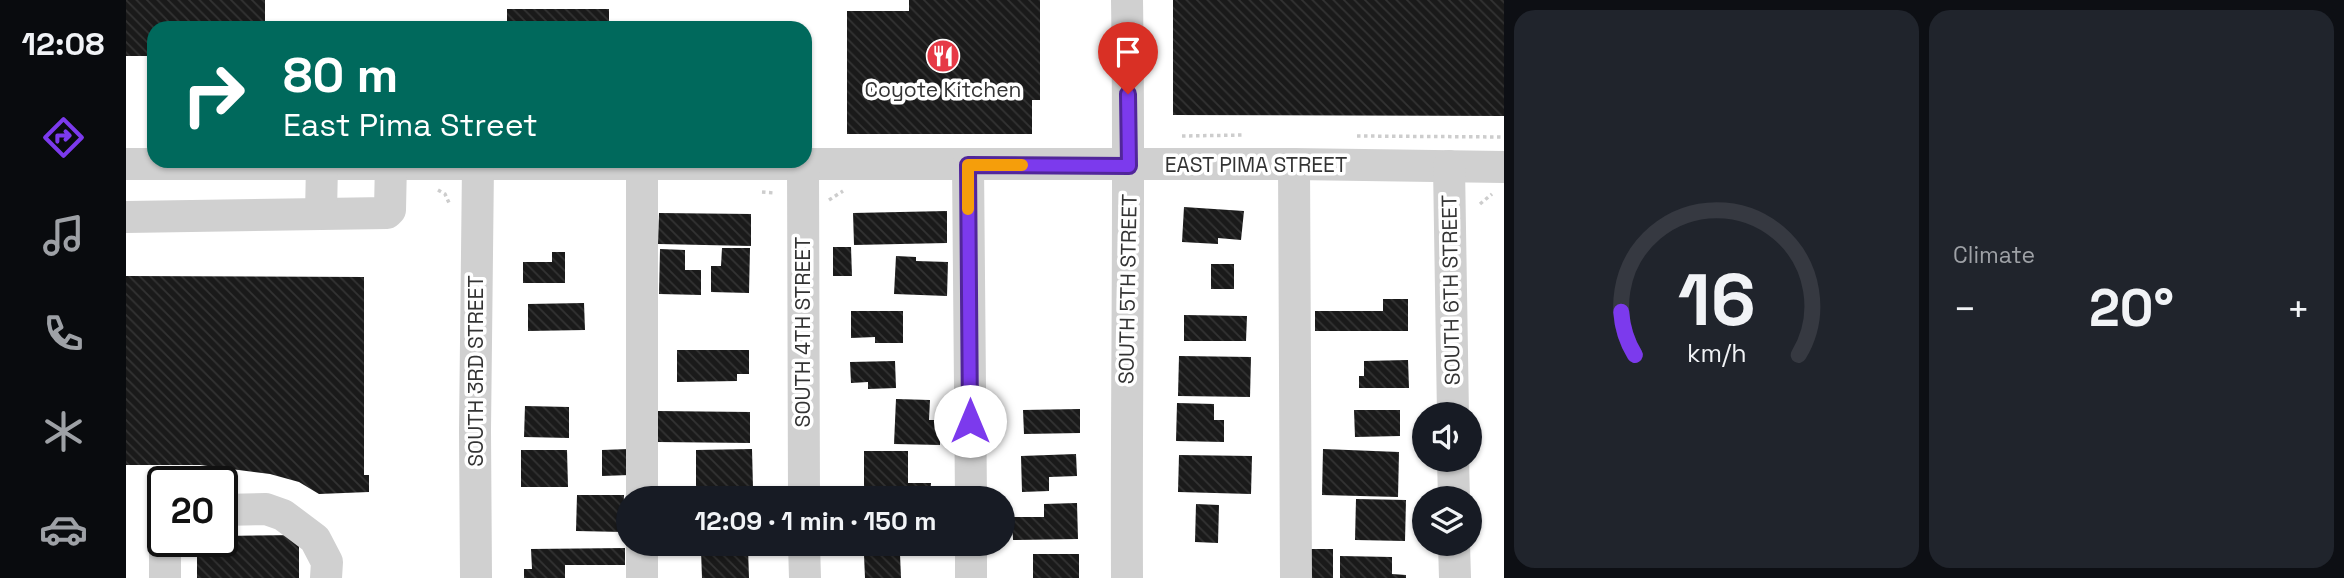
<!DOCTYPE html>
<meta charset="utf-8">
<style>
:root{--surface:#171b24;--page:#20242c;--text:#f1f3f6;--muted:#9ea1a6;--line:#363941;--accent:#7c3aed}
body{margin:0;font-family:"Space Grotesk",sans-serif;background:var(--page);color:var(--text);height:100vh;display:flex;flex-direction:column;font-size:26px;white-space:nowrap}
*{box-sizing:border-box;margin:0}
p{font-size:23px;color:var(--muted)}
.icon{flex:none;width:38px;height:38px;fill:none;stroke:currentColor;stroke-width:2;stroke-linecap:round;stroke-linejoin:round}
.map{position:relative;flex:1;overflow:hidden}
.side{display:flex;flex-direction:column;gap:10px;padding:10px;background:#0d0f14;width:840px}
.side>*{flex:none}
.banner{position:absolute;left:21px;top:21px;width:665px;height:147px;border-radius:21px;box-shadow:0 2px 5px #0004;background:#00695c;color:#fff;overflow:hidden}
.tools{position:absolute;left:1286px;top:402px;display:grid;gap:14px}
.tools a{display:grid;place-items:center;width:70px;height:70px;border-radius:50%;background:var(--surface);box-shadow:0 2px 5px #0004;font-size:35px}
.speed{position:absolute;left:21px;top:466px;display:flex;gap:14px;font-size:35px;font-weight:700;text-align:center}
.speed>*{display:grid;place-content:center;width:91px;height:91px;border-radius:50%;background:var(--surface);box-shadow:0 2px 5px #0004;line-height:1}
.speed .limit{border:4px solid #111;border-radius:10px;background:#fff;color:#111}
.pin{position:absolute;display:grid;place-items:center;width:60px;height:60px;color:#fff;margin:-72px -30px;border-radius:50% 50% 50% 0;rotate:-45deg;box-shadow:0 0 7px #0007}
.pin .icon{rotate:45deg}
.me{position:absolute;width:77px;margin:-38px;rotate:0deg;stroke-linejoin:round;filter:drop-shadow(0 0 5px #0008)}
.turn{display:flex;align-items:center;gap:24px;height:147px;padding:0 21px;font-size:32px}
.turn .icon{width:91px;height:91px;stroke-width:2.5}
.turn b{display:block;font-size:49px;line-height:60px}
.big{font-size:52px;font-weight:700;line-height:1.1}
.side .card{flex:1;display:flex;flex-direction:column;justify-content:center;gap:10px;min-width:0;padding:0 24px;border-radius:21px;background:var(--page)}
.side .dial{align-items:center;gap:0}
.dial svg{height:182px;overflow:visible;fill:none;stroke:var(--line);stroke-width:7;stroke-linecap:round;text-anchor:middle}
.dial text{fill:var(--text);stroke:none}
.heat{display:flex;justify-content:space-between;align-items:center;font-size:38px;direction:ltr}
.side .tiles{flex:1;display:grid;gap:10px;grid-template-columns:repeat(2,1fr)}
.trip{position:absolute;left:490px;top:486px;width:399px;height:70px;border-radius:35px;background:var(--surface);box-shadow:0 2px 5px #0004;font-weight:700;line-height:70px;text-align:center}
main{display:flex;flex:1;min-height:0}
.tabs{display:flex;flex-direction:column;width:126px;justify-content:space-around;align-items:center;background:#090b0e;color:var(--muted)}
.tabs .icon{width:49px;height:49px}
.tabs .active{color:var(--accent)}
.tabs b{font-size:32px;color:var(--text)}
.map>svg:first-child{display:block}
.building{fill:url(#building-back-hatch)}
.lines{fill:none;stroke-linecap:round;stroke-linejoin:round}
.path{stroke:#cdcdcd;stroke-width:3.5;stroke-dasharray:3.5 3.5;stroke-linecap:butt}
.minor{stroke:#d0d0d0;stroke-width:32}
.route-casing{stroke:#51269a;stroke-width:18}
.route{stroke:#7c3aed;stroke-width:12}
.slow{stroke:#f59e0b;stroke-width:12}
.labels{text-anchor:middle;stroke-width:7;stroke-linejoin:round;paint-order:stroke}
.poi-label{font-size:21px;fill:#333;stroke:#fff}
.street-label{font-size:21px;fill:#333;stroke:#fff}
</style>
<main>
<nav class="tabs">
<b>12:08</b>
<svg class="icon active" aria-label="directions" viewBox="0 0 24 24"><path d="M12 3l9 9-9 9-9-9zM9 14v-3h6M13 9l2 2-2 2"/></svg>
<svg class="icon" aria-label="music" viewBox="0 0 24 24"><path d="M9 18V5l10-2v13"/><circle cx="6" cy="18" r="3"/><circle cx="16" cy="16" r="3"/></svg>
<svg class="icon" aria-label="phone" viewBox="0 0 24 24"><path d="M5 4h4l2 5-3 2q2 4 5 5l2-3 5 2v4C11 20 4 13 5 4z"/></svg>
<svg class="icon" aria-label="climate" viewBox="0 0 24 24"><path d="M12 3v18M4 7l16 10M4 17L20 7"/></svg>
<svg class="icon" aria-label="car" viewBox="0 0 24 24"><path d="M5 17H2v-5l4-1 3-4h7l3 4 3 1v5h-3M9 17h6M6 11h13"/><circle cx="7" cy="17" r="2"/><circle cx="17" cy="17" r="2"/></svg>
</nav>
<div class="map">
<svg width="1378" height="578" viewBox="0 0 1378 578">
<defs>
<pattern id="building-back-hatch" width="6" height="6" patternUnits="userSpaceOnUse" patternTransform="scale(1.75)"><rect width="6" height="6" fill="#1a1a1a"/><path d="M-1 5l2 2M0 0l6 6M5-1l2 2" fill="none" stroke="#333"/></pattern>
</defs>
<rect width="100%" height="100%" fill="#fff"/>
<g class="building">
<polygon points="0,0 139,0 139,28 28,28 28,56 0,56"/>
<polygon points="783,0 914,0 914,100 906,100 906,134 721,134 721,11 783,11"/>
<polygon points="1047,0 1378,0 1378,116 1047,115"/>
<rect x="381" y="9" width="102" height="19"/>
<polygon points="1058,207 1118,211 1115,240 1092,238 1092,244 1056,242"/>
<polygon points="821,211 821,243 728,245 727,213"/>
<polygon points="533,213 625,214 625,246 532,244"/>
<polygon points="707,247 725,247 726,276 707,276"/>
<polygon points="596,248 624,248 623,293 585,292 585,266 595,266"/>
<polygon points="534,249 559,250 559,270 575,270 575,295 533,294"/>
<polygon points="426,252 439,252 439,283 397,283 397,262 426,262"/>
<polygon points="770,256 790,257 790,261 822,262 821,296 768,294"/>
<rect x="1085" y="264" width="23" height="25"/>
<polygon points="0,276 238,277 238,475 243,475 243,492 193,494 173,482 144,474 74,465 0,465"/>
<polygon points="1257,299 1282,299 1282,331 1189,331 1189,311 1257,311"/>
<polygon points="458,303 459,330 402,331 402,304"/>
<polygon points="725,311 777,311 777,343 749,343 749,337 725,338"/>
<polygon points="1058,315 1121,316 1120,341 1058,341"/>
<polygon points="551,350 623,350 623,374 611,374 611,381 551,382"/>
<polygon points="1053,356 1125,357 1124,397 1052,396"/>
<polygon points="1282,360 1283,388 1233,388 1233,376 1238,376 1238,361"/>
<polygon points="769,361 770,388 742,389 742,382 725,383 724,362"/>
<polygon points="770,399 804,400 803,420 814,420 814,445 768,444"/>
<polygon points="1051,403 1088,404 1088,420 1098,420 1098,442 1050,441"/>
<polygon points="399,406 443,407 443,438 398,437"/>
<polygon points="954,409 954,433 898,434 897,410"/>
<polygon points="1228,410 1274,410 1274,436 1229,437"/>
<polygon points="531,411 624,412 624,443 531,442"/>
<polygon points="503,449 504,475 476,476 476,450"/>
<polygon points="626,449 627,488 570,489 570,450"/>
<polygon points="1197,449 1273,452 1272,497 1196,495"/>
<polygon points="395,450 441,450 442,487 395,487"/>
<polygon points="738,451 782,451 782,483 805,483 804,495 738,495"/>
<polygon points="950,454 951,476 923,477 923,491 896,492 895,456"/>
<polygon points="1053,455 1126,456 1125,494 1052,492"/>
<polygon points="451,495 498,495 497,532 450,531"/>
<polygon points="1230,499 1280,500 1279,541 1229,540"/>
<polygon points="951,503 952,539 887,540 886,517 918,517 918,504"/>
<polygon points="1070,504 1093,505 1092,543 1069,542"/>
<polygon points="173,535 173,578 71,578 71,541 96,541 96,536"/>
<polygon points="499,548 499,565 439,565 439,578 398,578 398,569 406,569 405,549"/>
<polygon points="622,548 623,578 576,578 575,550"/>
<polygon points="1176,549 1207,549 1207,578 1177,578"/>
<polygon points="774,554 775,578 739,578 738,555"/>
<rect x="907" y="554" width="46" height="24"/>
<polygon points="1214,556 1266,557 1266,574 1280,575 1280,578 1214,578"/>
</g>
<g class="lines">
<g class="path">
<polyline points="1056,136 1118,135"/>
<polyline points="1231,136 1378,137"/>
<polyline points="312,190 319,194 324,205"/>
<polyline points="636,192 648,193"/>
<polyline points="703,200 717,191"/>
<polyline points="1354,204 1366,194"/>
</g>
<g class="minor">
<path d="M1001,0C1004,193 1000,385 1001,578"/>
<polyline points="0,164 1168,164 1378,167"/>
<polyline points="516,164 516,499"/>
<polyline points="677,164 678,499"/>
<polyline points="1168,164 1170,578"/>
<polyline points="842,165 845,499"/>
<polyline points="1323,166 1327,415"/>
<polyline points="195,214 261,213 264,210 265,161"/>
<polyline points="0,217 195,214 196,164"/>
<polyline points="1327,460 1328,499"/>
<polyline points="96,510 140,509 157,515 189,539 201,562 200,578"/>
<polyline points="516,544 516,578"/>
<polyline points="678,544 679,578"/>
<polyline points="845,544 845,578"/>
<polyline points="1328,544 1329,578"/>
<polyline points="39,578 39,541"/>
<polyline points="350,578 349,430 352,165"/>
</g>
</g>
<g class="lines">
<defs>
<polyline id="route" points="844,421 842,165 1003,166 1002,94"/>
</defs>
<use href="#route" class="route-casing"/>
<use href="#route" class="route"/>
<polyline class="slow" points="842,209 842,165 896,165"/>
</g>
<defs>
<symbol id="restaurant-disc" viewBox="-11 -11 22 22"><circle r="9.5" fill="#e63946" stroke="#fff"/><path d="M-5-6h1v4h1v-4h1v4h1v-4h1v5L-1.5 .5V6h-2V.5L-5-1ZM5-6V6H3V1.5H1.5Q1.5-4 5-6Z" fill="#fff"/></symbol>
</defs>
<g fill-rule="evenodd">
<use href="#restaurant-disc" x="798" y="37" width="38" height="38"/>
</g>
<g class="labels">
<g class="poi-label">
<text x="817" y="97">Coyote Kitchen</text>
</g>
<g class="street-label">
<text x="1130" y="172">EAST PIMA STREET</text>
<text transform="translate(1002 289) rotate(-89)" y="7">SOUTH 5TH STREET</text>
<text transform="translate(1325 290) rotate(-91)" y="7">SOUTH 6TH STREET</text>
<text transform="translate(677 332) rotate(-90)" y="7">SOUTH 4TH STREET</text>
<text transform="translate(350 371) rotate(-90)" y="7">SOUTH 3RD STREET</text>
</g>
</g>
</svg>
<div class="tools">
<a><svg class="icon" aria-label="sound" viewBox="0 0 24 24"><path d="M4 9h4l5-4v14l-5-4H4zM17 9q2 3 0 6"/></svg></a>
<a><svg class="icon" aria-label="layers" viewBox="0 0 24 24"><path d="M12 4l9 5-9 5-9-5zM3 14l9 5 9-5"/></svg></a>
</div>
<div class="speed"><div class="limit">20</div></div>
<div class="pin" style="left:1002px;top:94px;background:#d93025"><svg class="icon" aria-label="arrive" viewBox="0 0 24 24"><path d="M6 21V4h12l-3 4 3 4H6"/></svg></div>
<svg class="me" style="left:844px;top:421px" viewBox="-20 -20 40 40"><circle r="19" fill="#fff"/><path d="M0-13L10 11 0 6-10 11z" fill="#7c3aed"/></svg>
<div class="trip">12:09 · 1 min · 150 m</div>
<div class="banner">
<div class="turn"><svg class="icon" aria-label="right" viewBox="0 0 24 24"><path d="M7 20v-9h11M14 6l5 5-5 5"/></svg><div><b>80 m</b>East Pima Street</div></div>
</div>
</div>
<section class="side">
<div class="tiles">
<div class="card dial"><svg viewBox="0 0 100 80">
<path d="M14 69A42 42 0 1 1 86 69"/>
<path d="M14 69A42 42 0 0 1 8 50" stroke="#7c3aed"/>
<text x="50" y="56" font-size="32" font-weight="700">16</text>
<text x="50" y="72" font-size="11">km/h</text>
</svg></div>
<div class="card"><p>Climate</p>
<div class="heat"><a>−</a><b class="big">20°</b><a>+</a></div>
</div>
</div>
</section>
</main>
